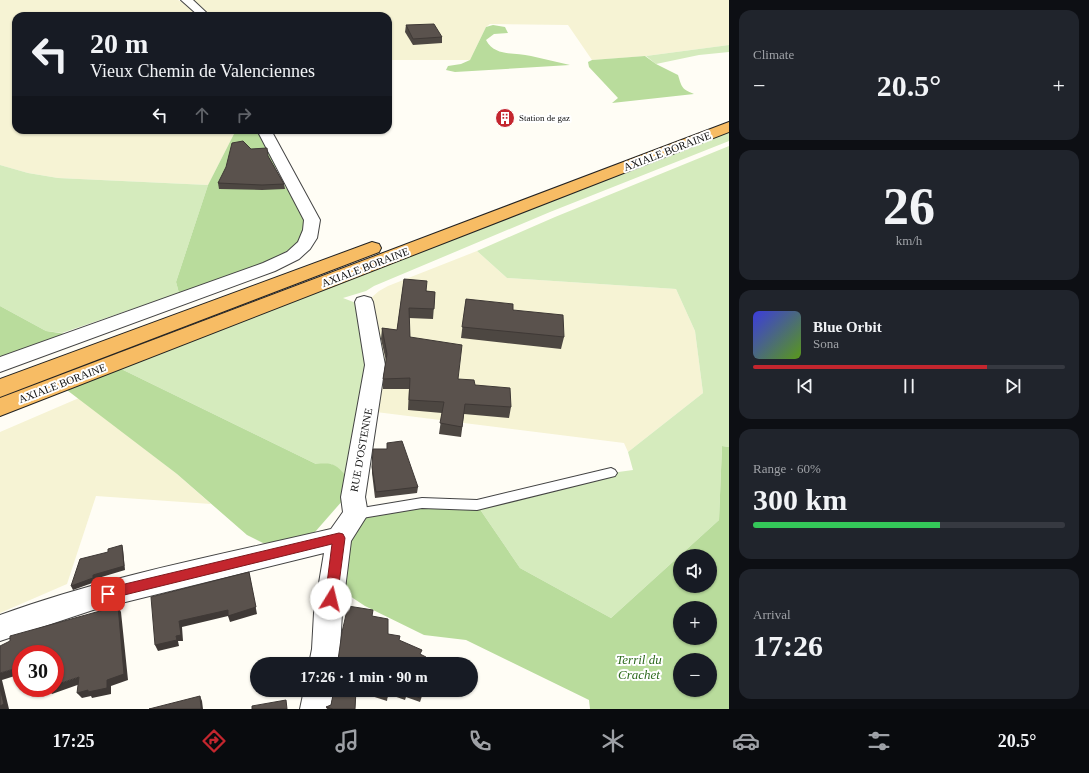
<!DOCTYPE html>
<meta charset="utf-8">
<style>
:root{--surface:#171b24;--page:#20242c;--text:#f1f3f6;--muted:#9ea1a6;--line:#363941;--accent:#c4262e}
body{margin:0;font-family:Georgia,serif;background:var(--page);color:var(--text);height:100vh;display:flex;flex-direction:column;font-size:15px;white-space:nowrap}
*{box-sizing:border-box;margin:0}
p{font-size:13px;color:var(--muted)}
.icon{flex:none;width:22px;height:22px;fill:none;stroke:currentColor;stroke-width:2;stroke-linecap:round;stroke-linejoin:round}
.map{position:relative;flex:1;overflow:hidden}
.side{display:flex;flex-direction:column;gap:10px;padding:10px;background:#0d0f14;width:360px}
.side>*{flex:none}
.banner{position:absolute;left:12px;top:12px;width:380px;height:122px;border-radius:12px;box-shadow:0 1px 3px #0004;background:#171b24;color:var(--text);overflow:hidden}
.controls{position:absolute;left:673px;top:549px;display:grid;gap:8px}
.controls a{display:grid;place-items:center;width:44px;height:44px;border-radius:50%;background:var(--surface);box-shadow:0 1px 3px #0004;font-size:20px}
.speed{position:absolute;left:12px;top:645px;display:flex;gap:8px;font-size:20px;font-weight:700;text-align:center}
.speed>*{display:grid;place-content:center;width:52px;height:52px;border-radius:50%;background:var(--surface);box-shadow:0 1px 3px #0004;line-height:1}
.speed .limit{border:6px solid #d22;background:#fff;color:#111}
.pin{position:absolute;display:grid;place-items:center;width:34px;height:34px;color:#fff;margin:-17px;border-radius:8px;box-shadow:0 2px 6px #0006}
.me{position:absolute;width:44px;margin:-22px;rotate:9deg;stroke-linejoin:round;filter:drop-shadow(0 0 3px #0008)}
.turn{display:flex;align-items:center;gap:14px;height:84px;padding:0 12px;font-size:18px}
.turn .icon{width:52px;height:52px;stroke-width:2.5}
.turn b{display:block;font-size:28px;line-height:34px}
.lanes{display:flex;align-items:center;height:38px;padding:0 12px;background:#0003;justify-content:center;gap:20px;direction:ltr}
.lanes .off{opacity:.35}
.big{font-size:30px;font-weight:800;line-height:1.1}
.side .tile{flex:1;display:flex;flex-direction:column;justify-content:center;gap:6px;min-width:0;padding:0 14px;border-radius:12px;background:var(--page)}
.side .dial{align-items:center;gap:0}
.dial b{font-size:52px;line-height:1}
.song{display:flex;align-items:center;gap:12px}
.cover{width:48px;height:48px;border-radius:6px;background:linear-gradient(135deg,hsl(240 70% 55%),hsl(90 70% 35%))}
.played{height:4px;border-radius:2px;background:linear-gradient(90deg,var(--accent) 75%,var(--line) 75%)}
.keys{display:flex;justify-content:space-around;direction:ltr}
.heat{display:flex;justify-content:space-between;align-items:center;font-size:22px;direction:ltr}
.charge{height:6px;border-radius:3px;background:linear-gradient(90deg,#34c759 60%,var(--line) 0)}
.trip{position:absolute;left:250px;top:657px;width:228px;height:40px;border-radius:20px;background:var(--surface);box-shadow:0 1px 3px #0004;font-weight:800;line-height:40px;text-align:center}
.menu{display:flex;height:64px;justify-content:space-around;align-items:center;background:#090b0e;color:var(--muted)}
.menu .icon{width:28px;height:28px}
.menu .active{color:var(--accent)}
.menu b{font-size:18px;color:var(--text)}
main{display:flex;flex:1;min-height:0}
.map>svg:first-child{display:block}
.farmland{fill:#f6f3d4}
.green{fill:#d5ebbd}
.forest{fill:#b9dc9c;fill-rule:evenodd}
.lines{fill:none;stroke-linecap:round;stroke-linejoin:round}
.service-casing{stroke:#444;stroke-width:2}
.minor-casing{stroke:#444;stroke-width:2}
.trunk-casing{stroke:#222;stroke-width:2}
.service{fill:#fff;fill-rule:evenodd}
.minor{fill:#fff;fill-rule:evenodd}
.trunk{fill:#f7bc64;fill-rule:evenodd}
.wall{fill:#4d4742}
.shaded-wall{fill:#3f3936}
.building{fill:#5a524d;stroke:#3f3936}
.route{fill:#c4262e;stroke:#7f191e}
.labels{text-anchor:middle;stroke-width:4;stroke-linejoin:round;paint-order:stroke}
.far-poi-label{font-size:9px;fill:#111;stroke:#fff;text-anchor:start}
.street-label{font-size:11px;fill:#111;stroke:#fff}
.near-park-label{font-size:13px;font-style:italic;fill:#2f6b1f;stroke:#fff}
</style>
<main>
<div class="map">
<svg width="729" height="709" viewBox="0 0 729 709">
<rect width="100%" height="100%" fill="#fffdf5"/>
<g class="farmland">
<polygon points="0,0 178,0 189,6 199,16 16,16 16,130 236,130 208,185 58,178 28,173 0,165"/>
<polygon points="190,0 729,0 729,45 646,56 592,60 568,25 490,24 486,27 470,60 388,60 388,16 209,16 196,3"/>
<polygon points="477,251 507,278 676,289 695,331 703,393 628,452 624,443 368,411 369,303 372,297 379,291 388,286"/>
<polygon points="79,398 177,474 211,504 96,496 67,584 0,613 0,432"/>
</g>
<g class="green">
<polygon points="729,45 729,52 699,55 656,64 646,56"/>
<polygon points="729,127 729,141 550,212 374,286 366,291 343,298 356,303 369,331 355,483 331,464 316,464 111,364"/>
<polygon points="729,146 729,447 722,446 719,520 611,618 520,568 477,505 611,473 633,470 628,452 703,393 695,331 676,289 507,278 477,251 555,217"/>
<polygon points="0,165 28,173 58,178 208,185 176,282 179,293 62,333 46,331 0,306"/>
</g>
<g class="forest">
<path d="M493,25L505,27L508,33L494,34L486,40C495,57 514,52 531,56C544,59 557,62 570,65L455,72L446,70L448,66L461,64L470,60L486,27Z"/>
<path d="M645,56L656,64L678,75C682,88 682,89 694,94L612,103L618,98L589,67L588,62L592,60Z"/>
<path d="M236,130H260L279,165L275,168L286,188L294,192L309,222C299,255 260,264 232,274C214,280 197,287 179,293L176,282L208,185Z"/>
<polygon points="0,306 46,331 80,336 0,365"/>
<path d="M111,364L316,464C332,463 335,463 346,476L343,500L315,532L283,542L263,543L247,535L177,474L59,384Z"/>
<path d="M722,446L729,447V709H590L589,700L466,640L424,635L365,606L333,585L356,514L422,503L477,505L520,568L611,618L719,520ZM680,556H710V586H680ZM680,608H710V638H680ZM680,660H710V690H680Z"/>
</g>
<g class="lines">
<defs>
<polygon id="service" points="611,468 615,470 617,473 615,476 477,510 422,508 356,519 352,518 350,514 352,510 356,509 422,498 477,500"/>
<g id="minor">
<polygon points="181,0 193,0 210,16 199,16"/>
<polygon points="257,130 271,130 320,220 317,238 310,249 299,259 275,271 0,372 0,357 263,263 287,252 298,242 303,230 304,220"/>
<path d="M364,296L371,298L373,302L385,365L365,497L368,514L351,541L342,613L340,649L337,664H309L312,649L314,613L324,553L93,610L0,641V615C107,576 220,555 331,529L343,512L341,497L365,365L355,302L357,298Z"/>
<polygon points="304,690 334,690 330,709 300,709"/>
</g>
<g id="trunk">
<polygon points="729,122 729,132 0,416 0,398"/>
<polygon points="372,242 379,244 381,248 379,252 0,397 0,379"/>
</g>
</defs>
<use href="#service" class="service-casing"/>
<use href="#minor" class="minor-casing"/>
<use href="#trunk" class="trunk-casing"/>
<use href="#service" class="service"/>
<use href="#minor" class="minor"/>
<use href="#trunk" class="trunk"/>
</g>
<g class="wall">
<polygon points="406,25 442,37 442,43 413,45 405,32"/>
<polygon points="251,149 268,156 284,184 285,189 262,190 219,189 218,183"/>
<polygon points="404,279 427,291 435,292 433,319 409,318 410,337 458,379 475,385 511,407 509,418 464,414 461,437 439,434 442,413 408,410 409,389 383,389 383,379 386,361 381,339 382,328 397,330"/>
<polygon points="466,299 513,310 564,337 561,349 461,338"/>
<polygon points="387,443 418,487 417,493 375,498 372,473 372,467 387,449"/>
<polygon points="334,690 424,690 420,702 406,697 405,700 388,694 387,701 356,691 355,709 327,709 326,707 331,705"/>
</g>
<g class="shaded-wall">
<polygon points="122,545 123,549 125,570 95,579 95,582 73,590 71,586 93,575"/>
<polygon points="249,572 257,614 230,622 228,616 182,627 183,641 178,641 179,646 158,651 155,645 176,636 179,621"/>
<polygon points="118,606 121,612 128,680 111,686 111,694 92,698 91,696 82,698 77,693 107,680"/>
<polygon points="21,667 21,674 2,680 9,709 0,709 0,673"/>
<polygon points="79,677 83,683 52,694 47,688 55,688 55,685"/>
<polygon points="200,696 202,701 203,709 201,709"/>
</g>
<g class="building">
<polygon points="434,24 442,37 413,39 406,25"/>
<polygon points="243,141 251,149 267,148 268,156 284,184 262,185 218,183 226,167 232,143"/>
<polygon points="404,279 427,281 426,291 435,292 434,309 409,308 410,337 462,345 458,379 474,380 475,385 510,388 511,407 465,404 462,427 440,423 444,402 409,400 410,378 383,379 387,354 382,328 397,330"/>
<polygon points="466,299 513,304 513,310 563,315 564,337 462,327"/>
<polygon points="402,441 418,487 376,492 372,467 373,449 387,449 387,443"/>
<polygon points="122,545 124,566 93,575 93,578 71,586 80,559 108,552 108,549"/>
<polygon points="249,572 256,607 228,616 228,610 179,621 181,635 176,636 177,640 155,645 151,597"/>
<polygon points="118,606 124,674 107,680 107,688 88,692 88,690 77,693 79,677 55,685 55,654 21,654 21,667 0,673 0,646 10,641 10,636"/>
<polygon points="348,606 373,610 372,616 388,619 388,634 400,636 399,640 422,650 420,654 426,657 423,664 335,664 336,661 338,660 342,632"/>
<polygon points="0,688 4,704 0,706"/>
<polygon points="334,690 356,690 355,709 333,709 326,707 331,705"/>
<polygon points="365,690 388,690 388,697"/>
<polygon points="388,690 423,690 420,698 407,693 405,696"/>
<polygon points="200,696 201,709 149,709"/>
<polygon points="286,700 287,709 252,709 252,706"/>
</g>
<polygon class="route" points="339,533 343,534 345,538 337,599 335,603 331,605 326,603 325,599 332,544 108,599 104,598 102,594 104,590 108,588"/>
<defs>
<symbol id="building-disc" viewBox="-11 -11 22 22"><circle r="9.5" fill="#c4262e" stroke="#fff"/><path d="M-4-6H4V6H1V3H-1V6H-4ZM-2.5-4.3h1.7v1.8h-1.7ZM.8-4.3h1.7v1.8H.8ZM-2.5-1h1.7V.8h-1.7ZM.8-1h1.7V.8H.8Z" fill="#fff"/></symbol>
</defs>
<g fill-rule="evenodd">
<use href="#building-disc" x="494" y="107" width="22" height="22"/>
</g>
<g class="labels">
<g class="far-poi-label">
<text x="519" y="121">Station de gaz</text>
</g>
<g class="street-label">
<text transform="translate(667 151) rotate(-21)" y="4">AXIALE BORAINE</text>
<text transform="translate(365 267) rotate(-21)" y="4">AXIALE BORAINE</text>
<text transform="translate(62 383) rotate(-21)" y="4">AXIALE BORAINE</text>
<text transform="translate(361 450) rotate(-80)" y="4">RUE D'OSTENNE</text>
</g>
<g class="near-park-label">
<text x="639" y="664">Terril du<tspan x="639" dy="15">Crachet</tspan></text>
</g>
</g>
</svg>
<div class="controls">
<a><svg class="icon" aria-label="sound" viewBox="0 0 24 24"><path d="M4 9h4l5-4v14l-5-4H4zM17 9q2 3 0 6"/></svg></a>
<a>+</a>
<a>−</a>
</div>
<div class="speed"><div class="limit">30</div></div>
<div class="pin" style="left:108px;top:594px;background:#d93025"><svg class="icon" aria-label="arrive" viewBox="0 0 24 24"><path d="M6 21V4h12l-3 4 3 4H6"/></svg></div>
<svg class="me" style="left:331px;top:599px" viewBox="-20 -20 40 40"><circle r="19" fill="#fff"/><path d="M0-13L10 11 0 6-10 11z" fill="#c4262e"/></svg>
<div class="trip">17:26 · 1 min · 90 m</div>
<div class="banner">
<div class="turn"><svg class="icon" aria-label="left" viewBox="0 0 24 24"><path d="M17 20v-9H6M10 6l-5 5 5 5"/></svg><div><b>20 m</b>Vieux Chemin de Valenciennes</div></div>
<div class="lanes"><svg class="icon" aria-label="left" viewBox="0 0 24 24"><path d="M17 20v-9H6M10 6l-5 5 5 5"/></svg><svg class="icon off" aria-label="ahead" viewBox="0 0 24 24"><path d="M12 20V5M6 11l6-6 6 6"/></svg><svg class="icon off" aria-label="right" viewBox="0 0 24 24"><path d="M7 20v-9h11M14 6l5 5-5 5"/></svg></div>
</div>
</div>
<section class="side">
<div class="tile"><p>Climate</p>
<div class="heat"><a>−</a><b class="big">20.5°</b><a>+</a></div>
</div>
<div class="tile dial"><b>26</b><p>km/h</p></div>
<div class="tile">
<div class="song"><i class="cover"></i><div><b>Blue Orbit</b><p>Sona</p></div></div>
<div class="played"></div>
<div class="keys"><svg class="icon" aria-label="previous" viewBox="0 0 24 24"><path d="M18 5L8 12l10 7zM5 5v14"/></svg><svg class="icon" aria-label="pause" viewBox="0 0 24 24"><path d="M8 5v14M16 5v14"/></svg><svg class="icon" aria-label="next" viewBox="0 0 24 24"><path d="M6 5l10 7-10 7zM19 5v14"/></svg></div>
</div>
<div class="tile"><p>Range · 60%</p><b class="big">300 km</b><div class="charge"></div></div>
<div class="tile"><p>Arrival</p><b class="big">17:26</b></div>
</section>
</main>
<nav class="menu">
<b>17:25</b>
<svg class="icon active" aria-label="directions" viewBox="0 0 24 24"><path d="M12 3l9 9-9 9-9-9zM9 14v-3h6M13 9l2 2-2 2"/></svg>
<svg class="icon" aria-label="music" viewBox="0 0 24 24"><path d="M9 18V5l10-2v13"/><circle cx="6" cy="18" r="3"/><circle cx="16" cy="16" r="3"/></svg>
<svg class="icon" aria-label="phone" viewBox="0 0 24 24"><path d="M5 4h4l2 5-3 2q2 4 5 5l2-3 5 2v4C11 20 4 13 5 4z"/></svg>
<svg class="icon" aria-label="climate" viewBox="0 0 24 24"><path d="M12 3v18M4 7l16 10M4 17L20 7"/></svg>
<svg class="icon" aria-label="car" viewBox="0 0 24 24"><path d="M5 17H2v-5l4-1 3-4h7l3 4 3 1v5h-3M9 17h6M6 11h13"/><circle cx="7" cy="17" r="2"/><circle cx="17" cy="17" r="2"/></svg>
<svg class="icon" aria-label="filters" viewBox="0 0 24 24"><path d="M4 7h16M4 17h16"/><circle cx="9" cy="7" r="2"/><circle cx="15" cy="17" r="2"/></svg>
<b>20.5°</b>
</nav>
